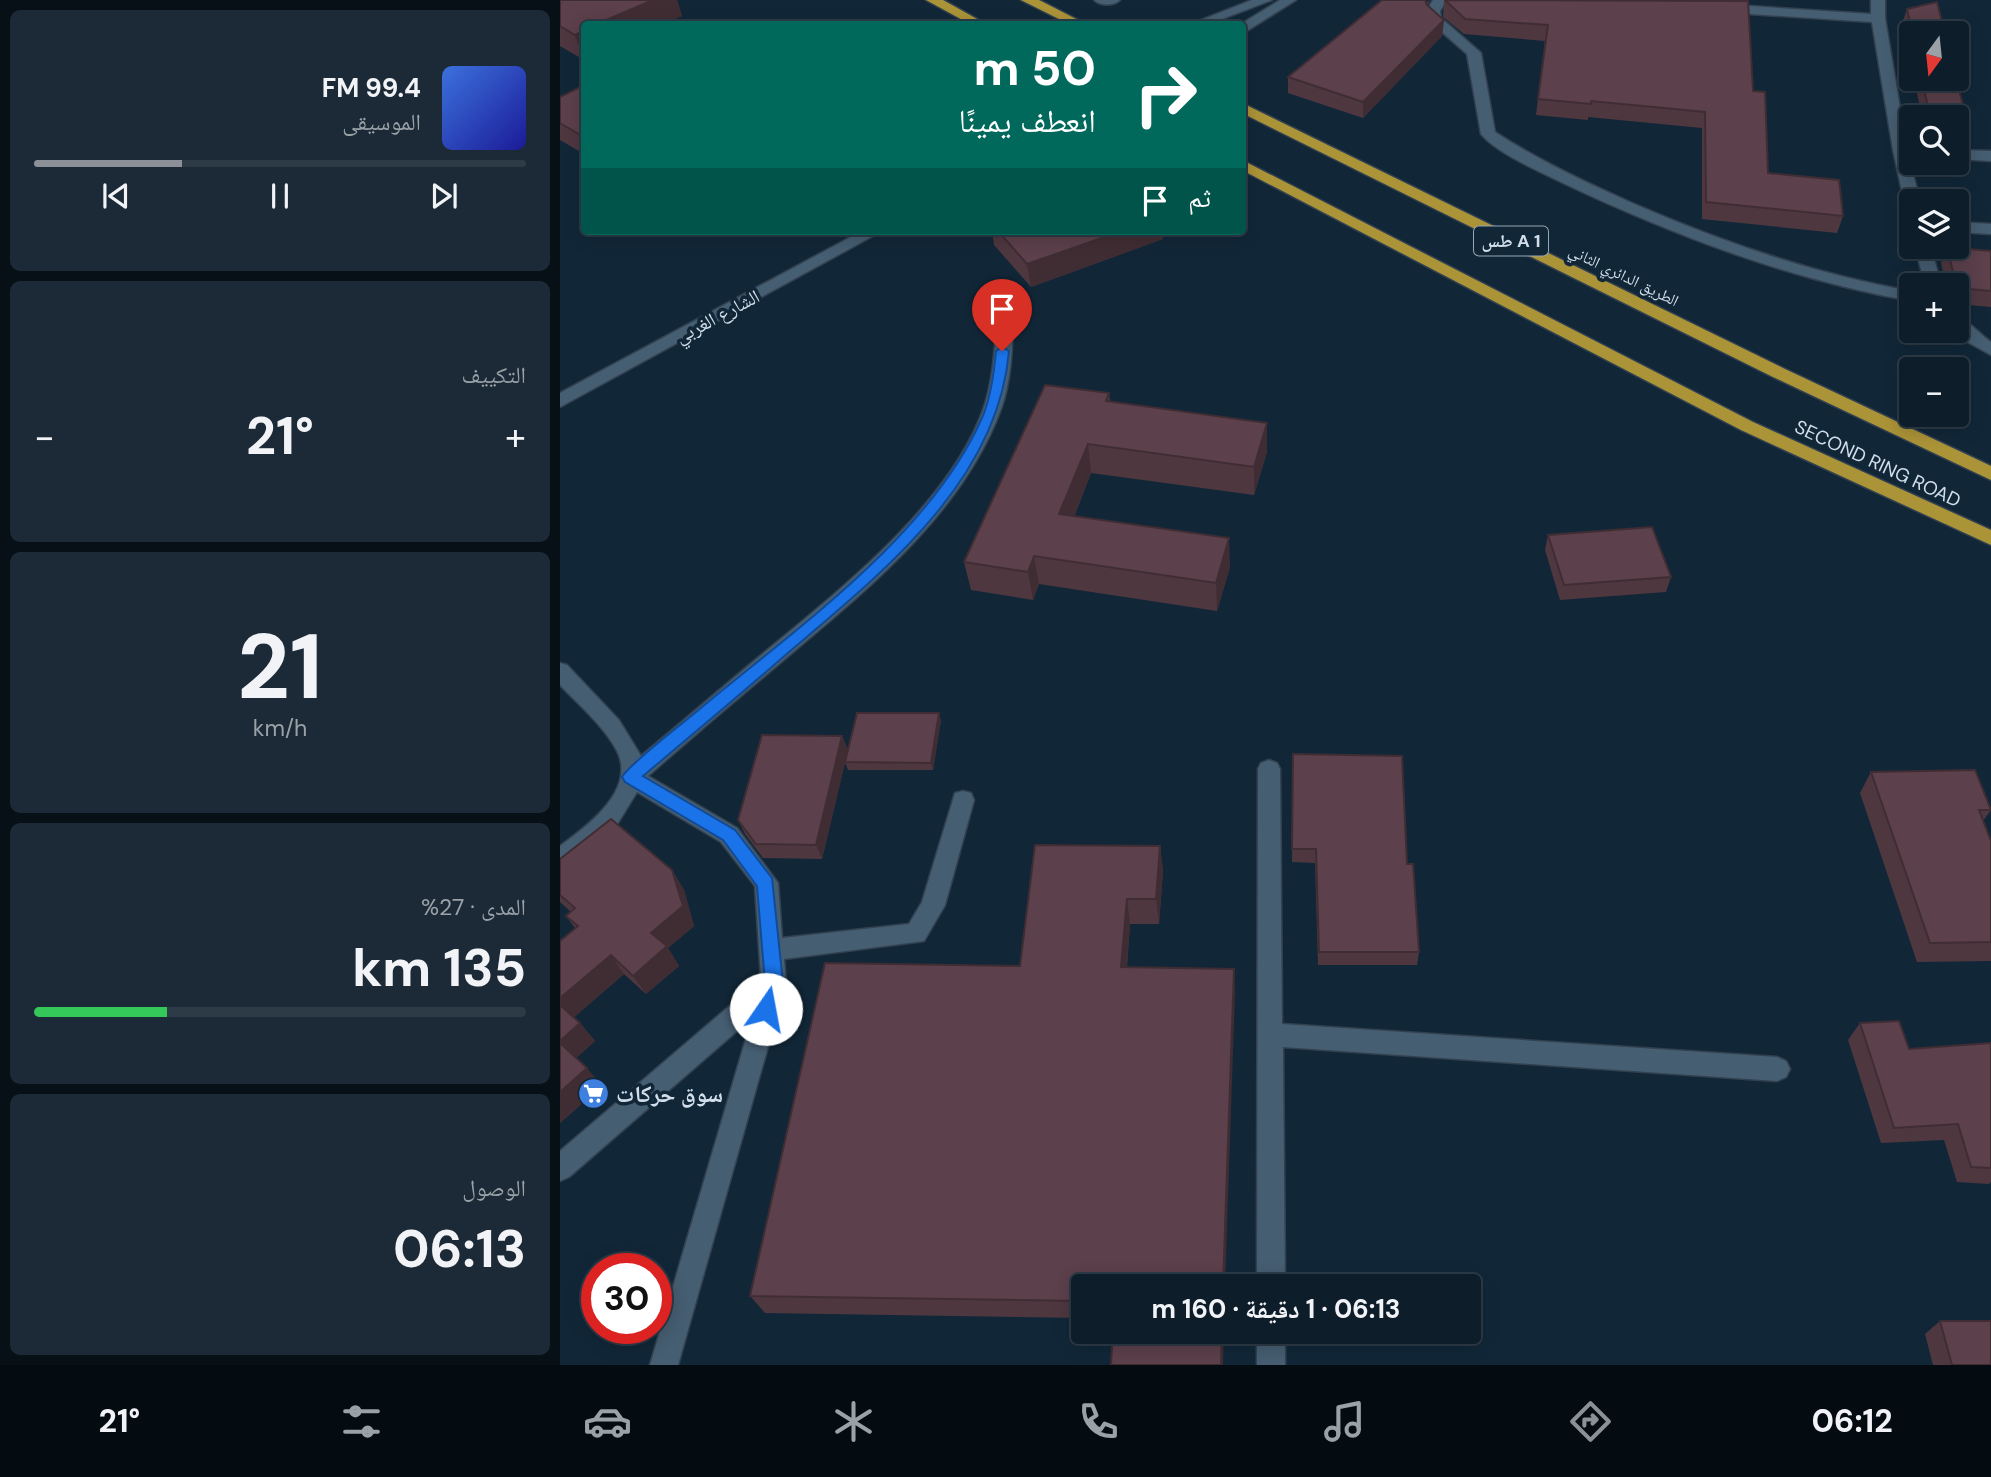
<!DOCTYPE html>
<html lang="ar">
<meta charset="utf-8">
<style>
:root{--surface:#0d1d2a;--page:#1b2a36;--text:#f1f3f6;--muted:#9aa2a8;--line:#2d3b47;--accent:#8c9099}
body{margin:0;font-family:"DM Sans","Noto Naskh Arabic",sans-serif;background:var(--page);color:var(--text);direction:rtl;height:100vh;display:flex;flex-direction:column;font-size:26px;white-space:nowrap}
*{box-sizing:border-box;margin:0}
p{font-size:23px;color:var(--muted)}
.icon{flex:none;width:38px;height:38px;fill:none;stroke:currentColor;stroke-width:2;stroke-linecap:round;stroke-linejoin:round}
.map{position:relative;flex:1;overflow:hidden;direction:ltr}
.details{display:flex;flex-direction:column;gap:10px;padding:10px;background:#071017;width:560px}
.details>*{flex:none}
.banner{position:absolute;left:21px;top:21px;width:665px;height:214px;border-radius:7px;box-shadow:0 4px 18px #0003,0 0 0 2px var(--line);direction:rtl;background:#00695c;color:#fff;overflow:hidden}
.needle{width:46px;rotate:195deg}
.buttons{position:absolute;left:1339px;top:21px;display:grid;gap:14px}
.buttons a{display:grid;place-items:center;width:70px;height:70px;border-radius:7px;background:var(--surface);box-shadow:0 4px 18px #0003,0 0 0 2px var(--line);font-size:35px}
.speed{position:absolute;left:21px;top:1253px;display:flex;gap:14px;font-size:35px;font-weight:700;text-align:center}
.speed>*{display:grid;place-content:center;width:91px;height:91px;border-radius:50%;background:var(--surface);box-shadow:0 4px 18px #0003,0 0 0 2px var(--line);line-height:1}
.speed .limit{border:10px solid #d22;background:#fff;color:#111}
.pin{position:absolute;display:grid;place-items:center;width:60px;height:60px;color:#fff;margin:-72px -30px;border-radius:50% 50% 50% 0;rotate:-45deg;box-shadow:0 0 7px #0007}
.pin .icon{rotate:45deg}
.me{position:absolute;width:77px;margin:-38px;rotate:12deg;stroke-linejoin:round;filter:drop-shadow(0 0 5px #0008)}
.turn{display:flex;align-items:center;gap:24px;height:147px;padding:0 35px;font-size:32px}
.turn .icon{width:91px;height:91px;stroke-width:2.5}
.turn b{display:block;font-size:49px;line-height:60px}
.then{display:flex;align-items:center;height:66px;padding:0 35px;background:#0003;gap:14px;font-size:26px}
.big{font-size:52px;font-weight:700;line-height:1.1}
.details .card{flex:1;display:flex;flex-direction:column;justify-content:center;gap:10px;min-width:0;padding:0 24px;border-radius:10px;background:var(--page)}
.details .dial{align-items:center;gap:0}
.dial b{font-size:91px;line-height:1}
.song{display:flex;align-items:center;gap:21px}
.cover{width:84px;height:84px;border-radius:10px;background:linear-gradient(135deg,hsl(220 70% 55%),hsl(240 70% 35%))}
.played{height:7px;border-radius:4px;background:linear-gradient(90deg,var(--accent) 30%,var(--line) 30%)}
.keys{display:flex;justify-content:space-around;direction:ltr}
.heat{display:flex;justify-content:space-between;align-items:center;font-size:38px;direction:ltr}
.charge{height:10px;border-radius:5px;background:linear-gradient(90deg,#34c759 27%,var(--line) 0)}
.trip{position:absolute;left:511px;top:1274px;width:410px;height:70px;border-radius:7px;background:var(--surface);box-shadow:0 4px 18px #0003,0 0 0 2px var(--line);font-weight:700;line-height:70px;text-align:center;direction:rtl}
.dock{display:flex;height:112px;justify-content:space-around;align-items:center;background:#050c11;color:var(--muted)}
.dock .icon{width:49px;height:49px}
.dock .on{color:var(--accent)}
.dock b{font-size:32px;color:var(--text)}
main{display:flex;flex:1;min-height:0}
.map>svg:first-child{display:block}
.lines{fill:none;stroke-linecap:round;stroke-linejoin:round}
.minor-casing{stroke:#324150;stroke-width:3}
.highway-casing{stroke:#324150;stroke-width:3}
.minor{fill:#465e72;fill-rule:evenodd}
.highway{fill:#ab9337;fill-rule:evenodd}
.wall{fill:#4f3740}
.shaded-wall{fill:#402d34}
.building{fill:#5c404b;stroke:#402d34;stroke-width:2}
.route{fill:#1a73e8;stroke:#114b97;stroke-width:2}
.labels{text-anchor:middle;stroke-width:7;stroke-linejoin:round;paint-order:stroke}
.far-street-label{font-size:16px;fill:#d1deea;stroke:#112738}
.shield{fill:#112738;stroke:#97a7b5;stroke-width:2}
.shield-label{font-size:18px;font-weight:bold;fill:#d1deea}
.street-label{font-size:19px;fill:#d1deea;stroke:#112738}
.near-poi-label{font-size:23px;font-weight:bold;fill:#d1deea;stroke:#112738;text-anchor:start}
</style>
<main>
<div class="map">
<svg width="1431" height="1365" viewBox="0 0 1431 1365">
<rect width="100%" height="100%" fill="#112738"/>
<g class="lines">
<defs>
<g id="minor">
<path d="M534,0H560C554,6 540,6 534,0Z"/>
<polygon points="692,0 712,0 649,24 631,24"/>
<polygon points="720,0 736,0 682,34 681,24"/>
<path d="M873,0H887L880,11L881,18L921,53L935,132C978,160 1025,182 1072,203C1162,242 1254,274 1351,291V301C1229,279 1115,236 1003,183C979,171 938,154 921,134L907,54L867,19L866,11Z"/>
<polygon points="1311,0 1325,0 1325,18 1347,150 1360,201 1351,201 1351,205 1344,201 1333,150 1312,22 1159,12 1152,8 1159,4 1311,14"/>
<polygon points="1396,150 1431,151 1431,161 1396,159"/>
<polygon points="1396,222 1431,224 1431,234 1396,232"/>
<polygon points="302,231 322,231 0,407 0,393"/>
<polygon points="1355,247 1371,247 1381,285 1365,285"/>
<path d="M446,299L454,304C452,339 453,376 441,409C401,518 298,597 213,669C171,704 129,740 88,776L177,828L218,883L222,938L349,924L362,902L395,793L403,791L411,793L414,800L385,905L364,941L224,959L226,983L118,1365H90L192,1018L9,1177L0,1181V1151L201,979L195,886L161,842L77,792L53,831L8,866L0,869V846C26,827 77,790 57,751C44,726 19,705 0,685V663L7,665L59,720L81,756C121,723 160,689 200,656C277,592 393,503 425,404C435,372 435,337 438,304Z"/>
<path d="M1396,316C1409,320 1420,335 1431,342V355L1404,340L1396,331Z"/>
<polygon points="709,760 717,763 720,769 722,1024 1217,1057 1226,1061 1230,1069 1226,1077 1217,1081 723,1047 725,1286 697,1286 698,769 701,763"/>
<rect x="697" y="1332" width="28" height="33"/>
</g>
<g id="highway">
<polygon points="366,0 383,0 426,24 410,24"/>
<polygon points="461,0 479,0 526,24 509,24"/>
<polygon points="682,103 1225,369 1431,466 1431,480 1213,377 682,113"/>
<polygon points="682,160 1193,422 1431,530 1431,545 1181,430 682,170"/>
</g>
</defs>
<use href="#minor" class="minor-casing"/>
<use href="#highway" class="highway-casing"/>
<use href="#minor" class="minor"/>
<use href="#highway" class="highway"/>
</g>
<g class="wall">
<polygon points="0,0 117,0 122,16 103,24 24,24 24,60 0,46"/>
<polygon points="870,0 867,6 884,20 882,36 803,118 728,93 728,77"/>
<polygon points="884,0 1184,0 1193,91 1208,173 1283,216 1277,233 1142,219 1142,128 1028,117 1028,120 976,115 985,41 904,34 883,17"/>
<polygon points="1347,9 1385,33 1351,33 1351,67 1342,24"/>
<polygon points="1354,79 1396,79 1408,123 1402,138 1396,138 1396,117 1362,117"/>
<polygon points="24,85 24,154 0,140 0,97"/>
<polygon points="432,231 603,231 603,239 471,287 434,245"/>
<polygon points="1387,247 1431,251 1431,307 1396,304 1396,285 1386,285 1381,263"/>
<polygon points="549,393 550,402 707,423 707,452 694,495 531,473 514,517 670,567 657,611 479,584 473,600 411,590 404,562"/>
<polygon points="988,535 1111,577 1106,592 1000,600 985,550"/>
<polygon points="381,720 373,770 288,770 285,762"/>
<polygon points="282,736 288,750 262,859 203,858 185,834 178,820"/>
<polygon points="733,754 847,864 859,952 857,965 758,965 755,863 732,862"/>
<polygon points="1311,772 1431,810 1423,821 1431,841 1431,961 1357,962 1300,793"/>
<polygon points="600,846 603,871 599,924 570,924 567,968 675,992 523,1286 523,1318 205,1313 190,1296 460,966"/>
<polygon points="0,859 112,870 124,890 134,926 108,948 119,966 86,994 64,974 14,1017 20,1023 35,1041 16,1058 42,1086 0,1123 15,928 6,916 11,912 0,902"/>
<polygon points="1300,1023 1349,1049 1431,1043 1431,1182 1429,1184 1397,1182 1384,1140 1321,1143 1288,1040"/>
<polygon points="1380,1321 1431,1365 1373,1365 1365,1334"/>
</g>
<g class="shaded-wall">
<polygon points="93,0 117,0 122,16 103,24 37,24"/>
<polygon points="884,20 882,36 803,118 803,102"/>
<polygon points="24,30 24,60 15,35"/>
<polygon points="562,231 603,231 603,239 471,287 467,264"/>
<polygon points="707,423 707,452 694,495 694,467"/>
<polygon points="528,444 531,473 503,543 499,514"/>
<polygon points="669,538 670,567 657,611 656,583"/>
<polygon points="474,556 479,584 473,600 468,572"/>
<polygon points="379,713 381,720 373,770 371,763"/>
<polygon points="282,736 288,750 262,859 256,845"/>
<polygon points="600,846 603,871 599,924 596,899"/>
<polygon points="112,870 124,890 134,926 108,948 119,966 86,994 73,976 91,933"/>
<polygon points="567,899 570,924 565,991 561,967"/>
<polygon points="51,955 64,974 11,1020 0,1007 0,998"/>
<polygon points="674,969 675,992 665,1286 663,1286"/>
<polygon points="20,1023 35,1041 14,1060 0,1044 0,1041"/>
<polygon points="27,1068 42,1086 0,1123 0,1092"/>
<polygon points="662,1332 664,1332 663,1365 661,1365"/>
</g>
<g class="building">
<polygon points="0,0 93,0 37,24 24,24 24,30 15,35 0,26"/>
<polygon points="822,0 865,0 867,5 884,20 803,102 728,77"/>
<polygon points="885,0 1188,1 1193,91 1205,92 1208,173 1279,180 1283,216 1146,202 1145,112 1031,101 1031,104 978,99 988,25 905,19"/>
<polygon points="1377,2 1385,33 1352,33 1347,9"/>
<polygon points="1362,79 1396,79 1408,123 1396,122 1396,117 1370,117"/>
<polygon points="24,85 24,137 0,123 0,97"/>
<polygon points="438,231 562,231 467,264"/>
<polygon points="1387,247 1431,251 1431,291 1397,288"/>
<polygon points="485,385 549,393 546,401 707,423 694,467 528,444 499,514 669,538 656,583 474,556 468,572 404,562"/>
<polygon points="1092,527 1111,577 1004,585 988,535"/>
<polygon points="297,713 379,713 371,763 285,762"/>
<polygon points="202,735 282,736 256,845 196,844 178,820"/>
<polygon points="733,754 842,756 847,864 853,864 859,952 759,952 756,849 732,849"/>
<polygon points="1415,770 1431,810 1419,810 1431,841 1431,942 1370,943 1311,772"/>
<polygon points="51,819 112,870 123,906 91,933 107,946 73,976 51,955 0,998 0,941 18,926 6,916 15,908 0,895 0,859"/>
<polygon points="475,845 600,846 596,899 567,899 561,967 674,969 663,1286 523,1286 523,1301 190,1296 265,963 460,966"/>
<polygon points="0,1005 20,1023 0,1041"/>
<polygon points="1339,1021 1349,1049 1431,1043 1431,1168 1411,1167 1398,1124 1334,1128 1300,1023"/>
<polygon points="0,1043 27,1068 0,1092"/>
<polygon points="1380,1321 1431,1321 1431,1365 1392,1365"/>
<polygon points="553,1332 662,1332 661,1365 551,1365"/>
</g>
<path class="route" d="M442,347L449,351C438,482 322,573 229,652C181,694 132,735 83,776L175,830L212,878L223,983L213,1015L206,1017L200,1015L197,1009L205,983L197,886L163,840L65,782L62,777C70,763 126,721 142,707C238,627 370,535 422,418C431,398 434,373 436,351Z"/>
<defs>
<symbol id="supermarket-disc" viewBox="-11 -11 22 22"><circle r="9.5" fill="#3f7fe0" stroke="#112738"/><path d="M-6-5.5h2.5l.6 2H6L4.5 2H-2.5L-4.4-4H-6ZM-1.5 3.2a1.3 1.3 0 1 0 .1 0ZM3 3.2a1.3 1.3 0 1 0 .1 0Z" fill="#fff"/></symbol>
</defs>
<g fill-rule="evenodd">
<use href="#supermarket-disc" x="16" y="1076" width="35" height="35"/>
</g>
<g class="labels">
<g class="far-street-label">
<text transform="translate(1064 275) rotate(26)" y="6">الطريق الدائري الثاني</text>
</g>
<rect class="shield" x="914" y="226.5" width="74" height="29" rx="5"/>
<g class="shield-label">
<text x="951" y="247">طس A 1</text>
</g>
<g class="street-label">
<text transform="translate(157 316) rotate(-28)" y="7">الشارع الغربي</text>
<text transform="translate(1318 463) rotate(25)" y="7">SECOND RING ROAD</text>
</g>
<g class="near-poi-label">
<text x="56" y="1102">سوق حركات</text>
</g>
</g>
</svg>
<div class="buttons">
<a><svg class="needle" viewBox="-14 -14 28 28"><path d="M0-13l5 13h-10z" fill="#e53935"/><path d="M0 13l5-13h-10z" fill="#9aa2a8"/></svg></a>
<a><svg class="icon" aria-label="search" viewBox="0 0 24 24"><circle cx="10" cy="10" r="6"/><path d="M15 15l6 6"/></svg></a>
<a><svg class="icon" aria-label="layers" viewBox="0 0 24 24"><path d="M12 4l9 5-9 5-9-5zM3 14l9 5 9-5"/></svg></a>
<a>+</a>
<a>−</a>
</div>
<div class="speed"><div class="limit">30</div></div>
<div class="pin" style="left:442px;top:351px;background:#d93025"><svg class="icon" aria-label="arrive" viewBox="0 0 24 24"><path d="M6 21V4h12l-3 4 3 4H6"/></svg></div>
<svg class="me" style="left:206px;top:1009px" viewBox="-20 -20 40 40"><circle r="19" fill="#fff"/><path d="M0-13L10 11 0 6-10 11z" fill="#1a73e8"/></svg>
<div class="trip">06:13 · 1 دقيقة · 160 m</div>
<div class="banner">
<div class="turn"><svg class="icon" aria-label="right" viewBox="0 0 24 24"><path d="M7 20v-9h11M14 6l5 5-5 5"/></svg><div><b>50 m</b>انعطف يمينًا</div></div>
<div class="then">ثم<svg class="icon" aria-label="arrive" viewBox="0 0 24 24"><path d="M6 21V4h12l-3 4 3 4H6"/></svg></div>
</div>
</div>
<section class="details">
<div class="card">
<div class="song"><i class="cover"></i><div><b>99.4 FM</b><p>الموسيقى</p></div></div>
<div class="played"></div>
<div class="keys"><svg class="icon" aria-label="previous" viewBox="0 0 24 24"><path d="M18 5L8 12l10 7zM5 5v14"/></svg><svg class="icon" aria-label="pause" viewBox="0 0 24 24"><path d="M8 5v14M16 5v14"/></svg><svg class="icon" aria-label="next" viewBox="0 0 24 24"><path d="M6 5l10 7-10 7zM19 5v14"/></svg></div>
</div>
<div class="card"><p>التكييف</p>
<div class="heat"><a>−</a><b class="big">21°</b><a>+</a></div>
</div>
<div class="card dial"><b>21</b><p>km/h</p></div>
<div class="card"><p>المدى · 27%</p><b class="big">135 km</b><div class="charge"></div></div>
<div class="card"><p>الوصول</p><b class="big">06:13</b></div>
</section>
</main>
<nav class="dock">
<b>06:12</b>
<svg class="icon on" aria-label="directions" viewBox="0 0 24 24"><path d="M12 3l9 9-9 9-9-9zM9 14v-3h6M13 9l2 2-2 2"/></svg>
<svg class="icon" aria-label="music" viewBox="0 0 24 24"><path d="M9 18V5l10-2v13"/><circle cx="6" cy="18" r="3"/><circle cx="16" cy="16" r="3"/></svg>
<svg class="icon" aria-label="phone" viewBox="0 0 24 24"><path d="M5 4h4l2 5-3 2q2 4 5 5l2-3 5 2v4C11 20 4 13 5 4z"/></svg>
<svg class="icon" aria-label="climate" viewBox="0 0 24 24"><path d="M12 3v18M4 7l16 10M4 17L20 7"/></svg>
<svg class="icon" aria-label="car" viewBox="0 0 24 24"><path d="M5 17H2v-5l4-1 3-4h7l3 4 3 1v5h-3M9 17h6M6 11h13"/><circle cx="7" cy="17" r="2"/><circle cx="17" cy="17" r="2"/></svg>
<svg class="icon" aria-label="filters" viewBox="0 0 24 24"><path d="M4 7h16M4 17h16"/><circle cx="9" cy="7" r="2"/><circle cx="15" cy="17" r="2"/></svg>
<b>21°</b>
</nav>
